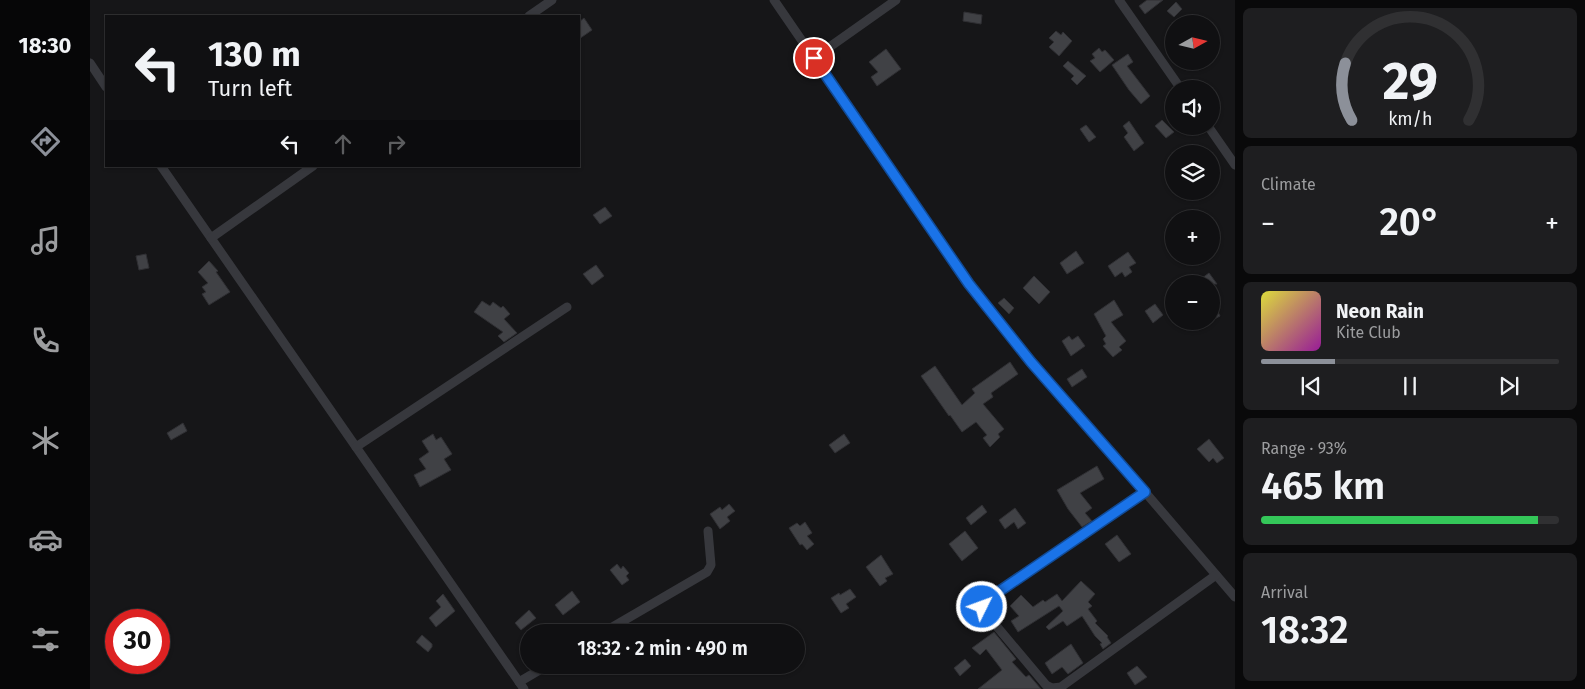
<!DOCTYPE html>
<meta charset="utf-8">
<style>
:root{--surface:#101012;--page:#1e1e20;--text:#f1f3f6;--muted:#9c9d9f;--line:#303032;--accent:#8c9099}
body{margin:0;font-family:"Fira Sans",sans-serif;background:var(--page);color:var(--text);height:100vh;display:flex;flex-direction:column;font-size:19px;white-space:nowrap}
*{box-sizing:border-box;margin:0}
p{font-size:16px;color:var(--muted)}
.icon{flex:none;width:28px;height:28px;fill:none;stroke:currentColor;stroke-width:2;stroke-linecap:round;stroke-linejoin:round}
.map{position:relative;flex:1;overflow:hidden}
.sheet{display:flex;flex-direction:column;gap:8px;padding:8px;background:#09090a;width:350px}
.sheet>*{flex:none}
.banner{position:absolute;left:15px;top:15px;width:475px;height:152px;border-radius:0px;box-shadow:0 1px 4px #0004,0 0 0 1px var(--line);background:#101012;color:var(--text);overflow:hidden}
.needle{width:32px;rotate:82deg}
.controls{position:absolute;left:1075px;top:15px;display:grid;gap:10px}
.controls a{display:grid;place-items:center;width:55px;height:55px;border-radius:50%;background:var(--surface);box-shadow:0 1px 4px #0004,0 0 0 1px var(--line);font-size:25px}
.speed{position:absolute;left:15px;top:609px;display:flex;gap:10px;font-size:25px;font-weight:700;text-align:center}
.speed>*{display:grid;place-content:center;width:65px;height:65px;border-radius:50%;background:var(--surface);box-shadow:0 1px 4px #0004,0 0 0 1px var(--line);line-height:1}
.speed .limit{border:8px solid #d22;background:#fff;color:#111}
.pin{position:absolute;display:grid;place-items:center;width:42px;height:42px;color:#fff;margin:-21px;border:2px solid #fff;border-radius:50%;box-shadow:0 1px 5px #0007}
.me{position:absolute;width:55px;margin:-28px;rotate:48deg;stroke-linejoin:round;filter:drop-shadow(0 0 4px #0008)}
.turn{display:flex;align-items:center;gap:18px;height:105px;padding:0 20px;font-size:22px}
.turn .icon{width:65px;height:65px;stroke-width:2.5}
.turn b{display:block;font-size:35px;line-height:42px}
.lanes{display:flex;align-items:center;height:48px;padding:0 20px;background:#0003;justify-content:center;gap:25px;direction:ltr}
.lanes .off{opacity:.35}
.big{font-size:38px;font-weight:600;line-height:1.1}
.sheet .widget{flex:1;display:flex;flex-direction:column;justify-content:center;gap:8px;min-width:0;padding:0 18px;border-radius:8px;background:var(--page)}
.sheet .dial{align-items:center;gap:0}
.dial svg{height:130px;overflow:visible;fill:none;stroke:var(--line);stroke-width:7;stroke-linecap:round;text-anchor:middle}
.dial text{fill:var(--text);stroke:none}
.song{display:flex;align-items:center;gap:15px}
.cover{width:60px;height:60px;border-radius:8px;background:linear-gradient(135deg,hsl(60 70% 55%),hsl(300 70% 35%))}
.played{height:5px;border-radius:2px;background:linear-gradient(90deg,var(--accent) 25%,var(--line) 25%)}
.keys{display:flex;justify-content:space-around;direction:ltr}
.heat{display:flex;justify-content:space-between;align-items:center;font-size:28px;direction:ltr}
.charge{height:8px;border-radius:4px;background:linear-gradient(90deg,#34c759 93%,var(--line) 0)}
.trip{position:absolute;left:430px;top:624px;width:285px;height:50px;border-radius:25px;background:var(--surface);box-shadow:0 1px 4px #0004,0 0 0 1px var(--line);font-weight:600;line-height:50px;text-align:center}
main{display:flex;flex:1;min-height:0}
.tabs{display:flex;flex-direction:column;width:90px;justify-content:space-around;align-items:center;background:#060607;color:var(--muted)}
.tabs .icon{width:35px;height:35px}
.tabs .on{color:var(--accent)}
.tabs b{font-size:22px;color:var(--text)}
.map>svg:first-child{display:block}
.building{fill:#404145;stroke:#303034}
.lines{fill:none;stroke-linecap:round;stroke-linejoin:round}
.street{stroke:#37383d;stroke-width:9}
.route-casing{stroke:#114b97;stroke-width:12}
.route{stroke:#1a73e8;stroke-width:9}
</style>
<main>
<nav class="tabs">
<b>18:30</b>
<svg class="icon on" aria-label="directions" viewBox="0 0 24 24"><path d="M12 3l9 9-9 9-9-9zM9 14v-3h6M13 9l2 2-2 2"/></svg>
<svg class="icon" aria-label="music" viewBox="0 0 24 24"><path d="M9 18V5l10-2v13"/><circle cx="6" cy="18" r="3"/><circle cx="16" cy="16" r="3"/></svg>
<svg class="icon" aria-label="phone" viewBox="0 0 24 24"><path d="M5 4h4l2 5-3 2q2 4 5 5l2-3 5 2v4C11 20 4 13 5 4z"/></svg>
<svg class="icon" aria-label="climate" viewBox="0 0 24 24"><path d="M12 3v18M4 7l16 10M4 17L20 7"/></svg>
<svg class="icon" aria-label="car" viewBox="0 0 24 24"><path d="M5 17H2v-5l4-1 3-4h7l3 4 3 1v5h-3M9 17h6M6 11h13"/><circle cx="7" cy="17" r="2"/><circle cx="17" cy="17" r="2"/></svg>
<svg class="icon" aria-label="filters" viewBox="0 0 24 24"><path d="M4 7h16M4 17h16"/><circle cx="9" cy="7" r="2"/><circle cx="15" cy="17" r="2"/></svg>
</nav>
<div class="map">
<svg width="1145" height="689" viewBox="0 0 1145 689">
<rect width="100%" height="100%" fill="#161618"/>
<g class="building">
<polygon points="1057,0 1073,0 1055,14 1049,6"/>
<polygon points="1086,2 1092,9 1084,17 1077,11"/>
<polygon points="874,12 892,15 891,24 873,21"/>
<polygon points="494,18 502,30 489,39 489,22"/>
<polygon points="966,31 971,35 973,32 982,41 969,56 959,47 964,42 959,38"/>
<polygon points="1009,48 1012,52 1015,50 1024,60 1010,72 1000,61 1005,58 1002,54"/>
<polygon points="796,49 811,69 787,86 781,77 788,72 779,62"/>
<polygon points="1038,54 1043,62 1037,66 1060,96 1051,104 1039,90 1022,65"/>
<polygon points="978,61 996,76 987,85 981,79 984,76 973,66"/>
<polygon points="1072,120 1084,132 1076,138 1065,126"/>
<polygon points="1039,121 1054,143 1044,151 1034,137 1038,133 1033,126"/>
<polygon points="996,125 1006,137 999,142 990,129"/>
<polygon points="515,207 522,216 510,224 503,215"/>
<polygon points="986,251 994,263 977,274 970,263"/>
<polygon points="1038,252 1046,263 1039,267 1042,272 1035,277 1032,272 1025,277 1018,266"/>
<polygon points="56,254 59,268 49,270 46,256"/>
<polygon points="119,261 128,271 126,272 140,292 119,305 112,294 116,292 112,287 118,283 108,272"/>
<polygon points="506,265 514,276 502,285 493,274"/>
<polygon points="1119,273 1127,284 1104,284"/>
<polygon points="944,276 960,292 949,304 933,288"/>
<polygon points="914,298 924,308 919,314 908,303"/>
<polygon points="1121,298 1130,316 1121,321"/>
<polygon points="1024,300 1033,315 1021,322 1036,341 1029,347 1032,350 1023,357 1013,346 1016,344 1013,339 1016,336 1004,314"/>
<polygon points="392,301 400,306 403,302 411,308 413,306 420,314 414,319 427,333 414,342 408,336 413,332 384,312"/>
<polygon points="1065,304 1073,315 1063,323 1055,311"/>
<polygon points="979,336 982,340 988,336 995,346 981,356 972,341"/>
<polygon points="920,362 928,374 901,393 903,397 893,404 914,429 908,434 910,437 900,447 893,438 897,435 886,422 872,432 860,415 859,416 831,376 845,366 872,405 885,393 882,389"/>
<polygon points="992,369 997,377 982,387 977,379"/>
<polygon points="93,423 97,431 81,440 77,433"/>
<polygon points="343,434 346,440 351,437 362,454 354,459 361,470 330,487 324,475 336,469 329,459 339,452 332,441"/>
<polygon points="754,434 760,443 745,453 739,445"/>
<polygon points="1119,439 1134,458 1127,463 1123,458 1119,462 1107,449"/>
<polygon points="1007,466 1014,479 990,493 1002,508 995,513 1002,521 992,527 978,509 967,490"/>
<polygon points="639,504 645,511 637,517 640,521 630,529 620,514 630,507 632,510"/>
<polygon points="892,505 897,512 881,525 876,518"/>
<polygon points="925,508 936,523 928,529 924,522 915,529 909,520"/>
<polygon points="715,522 722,533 717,536 724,544 717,550 712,544 710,545 699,528 707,523 710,526"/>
<polygon points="875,531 888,548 872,561 859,544"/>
<polygon points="1027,535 1041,554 1029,562 1015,544"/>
<polygon points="791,555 803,574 795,578 797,581 790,586 776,567"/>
<polygon points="527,564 531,569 533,566 539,573 536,576 539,580 532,585 520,570"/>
<polygon points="991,581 1005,594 998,602 1002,606 998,609 1007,621 1005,623 1018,636 1017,637 1021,643 1013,649 1010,644 1012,643 1005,636 992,616 977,626 973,621 959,630 956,627 973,611 969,606 928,632 921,621 929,616 920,606 931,595 943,607 953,600 955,602 967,594 972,601"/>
<polygon points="760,589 766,597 756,604 759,608 751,613 741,598 749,593 750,595"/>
<polygon points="482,591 490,602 473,615 465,605"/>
<polygon points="353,594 365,611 346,627 339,618 351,607 346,601"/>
<polygon points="439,610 446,618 431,630 425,623"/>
<polygon points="904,632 926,659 922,662 936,677 939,675 951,689 888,689 912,670 896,649 890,655 882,648"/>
<polygon points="332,635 342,644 342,647 338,652 326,642"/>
<polygon points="981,644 993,663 978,674 972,667 962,674 955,663"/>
<polygon points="875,659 881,666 870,676 864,668"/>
<polygon points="1047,666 1057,677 1045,685 1037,673"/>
</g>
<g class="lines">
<g class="street">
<polyline points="684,0 879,284 941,362 1055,492 1145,597"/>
<polyline points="1029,0 1091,89"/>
<polyline points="439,16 462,0"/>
<polyline points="724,58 806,0"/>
<polyline points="0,63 16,87"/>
<polyline points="1118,126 1145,165"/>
<polyline points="71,166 434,689"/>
<polyline points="121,238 223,166"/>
<polyline points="266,447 477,307"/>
<polyline points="1055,492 901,597 892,605 893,610 956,685 962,688 971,687 1126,575"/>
<polyline points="514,632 617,572 621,565 618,531"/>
<polyline points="429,682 458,665"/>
</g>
</g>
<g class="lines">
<defs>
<polyline id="route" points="724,58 879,284 941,362 1055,492 901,597 894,603 892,607"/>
</defs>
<use href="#route" class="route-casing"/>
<use href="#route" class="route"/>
</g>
</svg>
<div class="controls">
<a><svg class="needle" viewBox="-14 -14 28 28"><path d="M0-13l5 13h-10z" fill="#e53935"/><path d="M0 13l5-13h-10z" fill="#9c9d9f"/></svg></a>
<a><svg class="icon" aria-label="sound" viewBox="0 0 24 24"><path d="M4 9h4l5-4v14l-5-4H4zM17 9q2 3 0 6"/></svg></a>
<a><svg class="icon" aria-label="layers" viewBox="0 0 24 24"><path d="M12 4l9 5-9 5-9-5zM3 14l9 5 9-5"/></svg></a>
<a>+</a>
<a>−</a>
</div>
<div class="speed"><div class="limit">30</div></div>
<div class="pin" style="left:724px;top:58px;background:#d93025"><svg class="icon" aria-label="arrive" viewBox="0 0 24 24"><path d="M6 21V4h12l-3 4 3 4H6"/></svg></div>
<svg class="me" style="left:892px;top:607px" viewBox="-20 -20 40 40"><circle r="17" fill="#1a73e8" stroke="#fff" stroke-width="3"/><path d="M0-11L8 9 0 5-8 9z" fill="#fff"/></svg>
<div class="trip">18:32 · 2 min · 490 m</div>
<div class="banner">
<div class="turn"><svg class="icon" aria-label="left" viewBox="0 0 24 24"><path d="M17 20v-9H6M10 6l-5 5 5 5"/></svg><div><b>130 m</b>Turn left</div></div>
<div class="lanes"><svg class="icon" aria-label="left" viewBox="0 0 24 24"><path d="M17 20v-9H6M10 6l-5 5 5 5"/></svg><svg class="icon off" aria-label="ahead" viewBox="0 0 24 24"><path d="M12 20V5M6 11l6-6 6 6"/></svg><svg class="icon off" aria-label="right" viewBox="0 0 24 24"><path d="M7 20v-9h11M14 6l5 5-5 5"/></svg></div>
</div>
</div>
<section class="sheet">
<div class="widget dial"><svg viewBox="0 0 100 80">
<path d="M14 69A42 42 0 1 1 86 69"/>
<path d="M14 69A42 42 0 0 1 10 34" stroke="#8c9099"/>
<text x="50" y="56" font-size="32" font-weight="700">29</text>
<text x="50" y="72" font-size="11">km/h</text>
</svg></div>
<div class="widget"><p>Climate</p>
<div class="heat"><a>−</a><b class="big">20°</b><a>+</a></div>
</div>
<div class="widget">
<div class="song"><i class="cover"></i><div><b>Neon Rain</b><p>Kite Club</p></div></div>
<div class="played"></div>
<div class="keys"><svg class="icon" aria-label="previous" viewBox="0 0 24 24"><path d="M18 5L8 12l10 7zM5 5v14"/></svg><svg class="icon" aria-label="pause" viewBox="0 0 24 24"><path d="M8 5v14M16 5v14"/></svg><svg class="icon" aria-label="next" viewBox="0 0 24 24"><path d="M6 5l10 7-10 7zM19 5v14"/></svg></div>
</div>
<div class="widget"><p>Range · 93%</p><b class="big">465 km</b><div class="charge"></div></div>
<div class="widget"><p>Arrival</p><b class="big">18:32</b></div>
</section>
</main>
